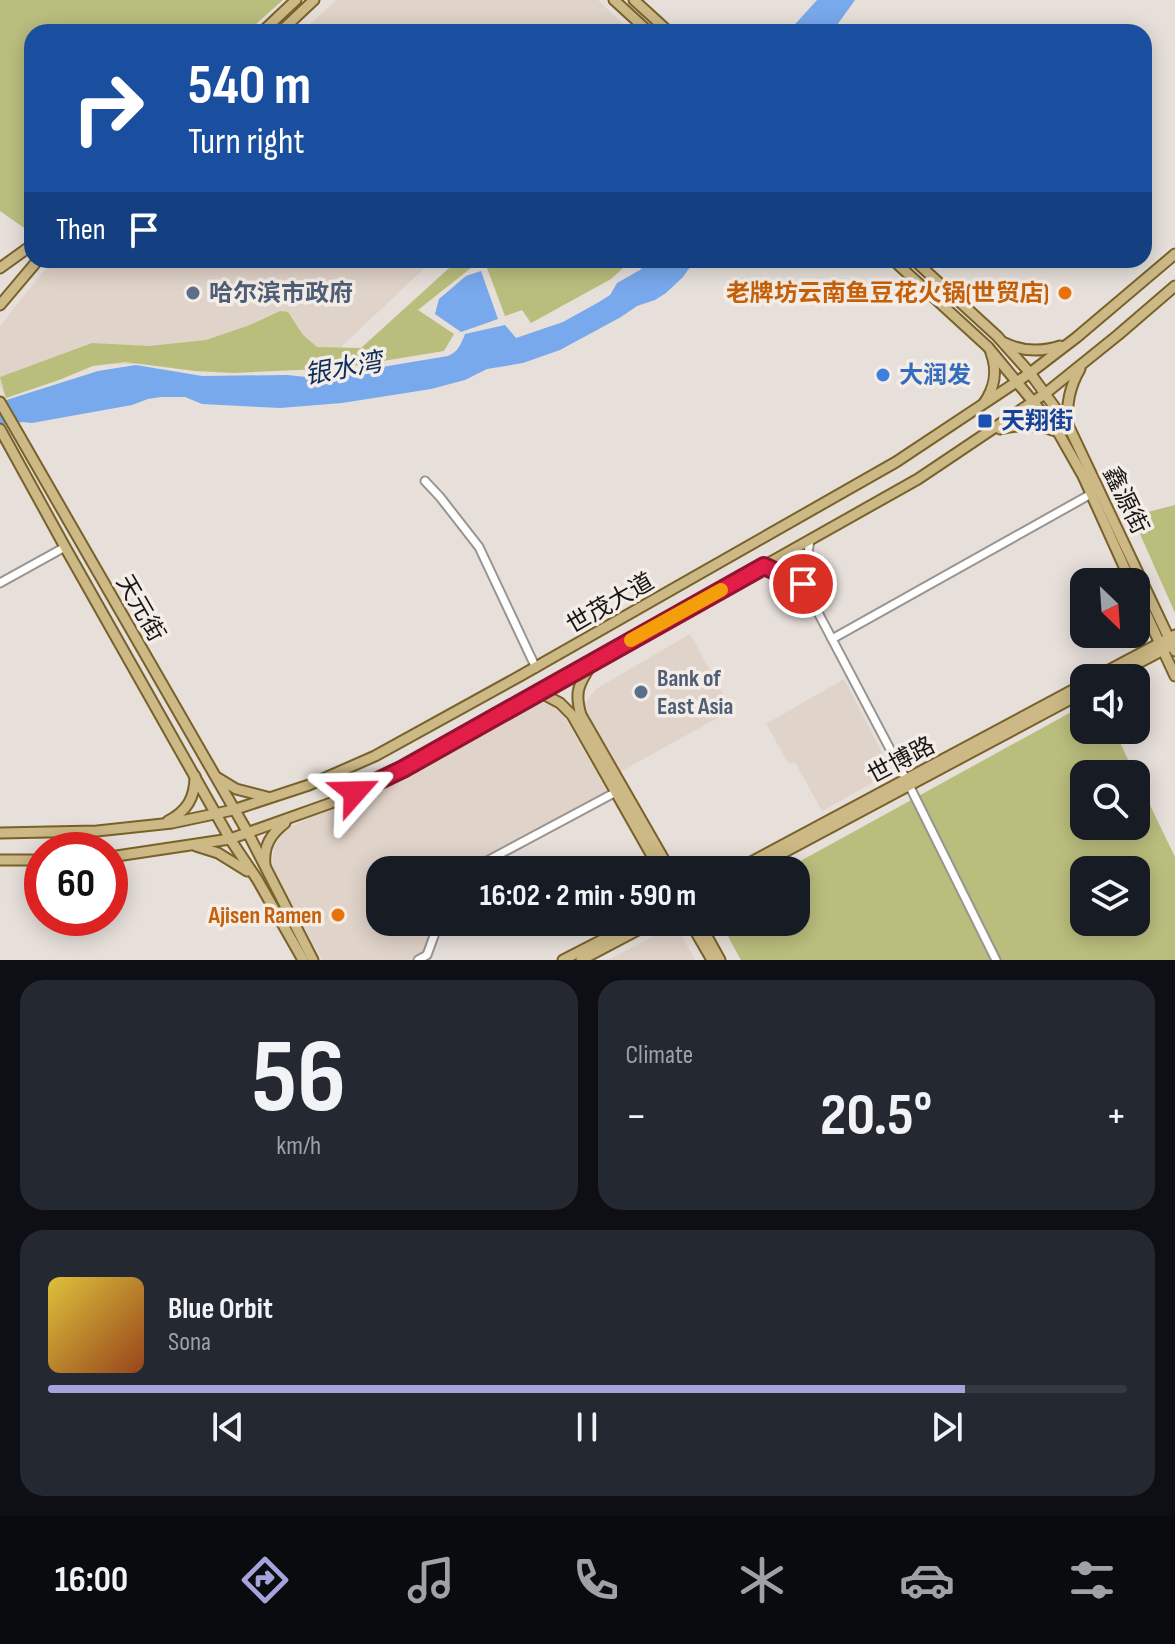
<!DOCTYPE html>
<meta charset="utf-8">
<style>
:root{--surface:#171b24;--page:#242831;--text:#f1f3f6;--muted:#9ea1a6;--line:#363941;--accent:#a4a3da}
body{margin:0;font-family:"Sofia Sans Condensed","Noto Sans SC",sans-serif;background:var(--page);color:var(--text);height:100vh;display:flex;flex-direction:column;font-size:30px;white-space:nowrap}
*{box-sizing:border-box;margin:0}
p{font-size:26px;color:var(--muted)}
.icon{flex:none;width:44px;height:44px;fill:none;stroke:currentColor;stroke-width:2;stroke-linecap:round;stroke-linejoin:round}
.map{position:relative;height:960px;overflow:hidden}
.drawer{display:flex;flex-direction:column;gap:20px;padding:20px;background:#0d0f14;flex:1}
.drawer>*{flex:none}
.hud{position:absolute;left:24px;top:24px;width:1128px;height:244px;border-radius:24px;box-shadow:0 4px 20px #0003;background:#1a4fa0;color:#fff;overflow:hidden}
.needle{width:52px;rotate:155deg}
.tools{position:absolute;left:1070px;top:568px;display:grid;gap:16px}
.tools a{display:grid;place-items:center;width:80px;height:80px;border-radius:16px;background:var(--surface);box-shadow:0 4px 20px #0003;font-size:40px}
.speed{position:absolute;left:24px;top:832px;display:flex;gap:16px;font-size:40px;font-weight:700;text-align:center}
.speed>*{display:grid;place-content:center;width:104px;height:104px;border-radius:50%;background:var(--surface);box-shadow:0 4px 20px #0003;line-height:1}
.speed .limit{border:12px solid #d22;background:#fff;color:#111}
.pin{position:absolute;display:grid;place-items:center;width:68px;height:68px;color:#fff;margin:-34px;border:4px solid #fff;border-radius:50%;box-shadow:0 2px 8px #0007}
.me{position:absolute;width:88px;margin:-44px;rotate:65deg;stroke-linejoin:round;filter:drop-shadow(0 0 6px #0008)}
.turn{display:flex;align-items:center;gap:28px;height:168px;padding:0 32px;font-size:36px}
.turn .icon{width:104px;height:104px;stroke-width:2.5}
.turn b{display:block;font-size:56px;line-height:68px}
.then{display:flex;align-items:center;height:76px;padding:0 32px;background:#0003;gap:16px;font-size:30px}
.big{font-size:60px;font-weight:700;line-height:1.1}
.drawer .card{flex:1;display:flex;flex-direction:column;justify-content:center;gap:12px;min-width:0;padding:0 28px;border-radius:24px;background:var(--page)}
.drawer .dial{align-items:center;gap:0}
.dial b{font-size:104px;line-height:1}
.song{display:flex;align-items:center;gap:24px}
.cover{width:96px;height:96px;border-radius:12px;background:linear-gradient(135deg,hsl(50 70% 55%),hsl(20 70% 35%))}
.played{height:8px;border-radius:4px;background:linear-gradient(90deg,var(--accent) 85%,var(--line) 85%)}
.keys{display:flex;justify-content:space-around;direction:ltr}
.heat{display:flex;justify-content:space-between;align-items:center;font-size:44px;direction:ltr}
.drawer .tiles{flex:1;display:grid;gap:20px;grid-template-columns:1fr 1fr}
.card:last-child{grid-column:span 2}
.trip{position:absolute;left:366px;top:856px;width:444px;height:80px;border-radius:24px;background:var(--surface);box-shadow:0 4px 20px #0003;font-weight:700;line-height:80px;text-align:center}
.tab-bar{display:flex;height:128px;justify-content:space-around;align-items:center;background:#090b0e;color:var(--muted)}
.tab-bar .icon{width:56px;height:56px}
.tab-bar .on{color:var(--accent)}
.tab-bar b{font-size:36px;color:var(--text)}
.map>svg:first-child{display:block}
.built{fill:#e0d3c9}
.green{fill:#babe7d;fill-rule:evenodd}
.water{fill:#78a9ec}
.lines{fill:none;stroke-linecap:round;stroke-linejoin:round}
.minor-casing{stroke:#9a948f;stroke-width:11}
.major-casing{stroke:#79622a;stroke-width:13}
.minor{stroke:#fff;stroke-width:7}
.major{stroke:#cdb986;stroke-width:9}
.route-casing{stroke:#92132f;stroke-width:20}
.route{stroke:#e11d48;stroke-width:14}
.slow{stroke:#f59e0b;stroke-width:14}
.service-dot{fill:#5c6f8a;stroke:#f4ece7;stroke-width:3}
.food-dot{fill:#e8710a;stroke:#f4ece7;stroke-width:3}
.shop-dot{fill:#3f7fe0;stroke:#f4ece7;stroke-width:3}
.transit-dot{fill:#1a4fb4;stroke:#f4ece7;stroke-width:3}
.labels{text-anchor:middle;stroke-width:7;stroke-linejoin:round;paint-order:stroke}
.service-label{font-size:24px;font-weight:bold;fill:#4e5e75;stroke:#f4ece7;text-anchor:start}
.food-label{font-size:24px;font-weight:bold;fill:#c56008;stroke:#f4ece7;text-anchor:end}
.shop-label{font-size:24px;font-weight:bold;fill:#366cbe;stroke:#f4ece7;text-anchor:start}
.transit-label{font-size:24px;font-weight:bold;fill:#164399;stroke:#f4ece7;text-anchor:start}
.street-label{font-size:24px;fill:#191715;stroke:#f4ece7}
.water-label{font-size:26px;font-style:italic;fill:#0d2e58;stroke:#f4ece7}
</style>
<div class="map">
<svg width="1175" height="960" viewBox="0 0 1175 960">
<rect width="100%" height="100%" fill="#e6dfda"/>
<g class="built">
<polygon points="337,0 598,0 632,32 301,32"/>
<polygon points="55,260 433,260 323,364 96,364 5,398 0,385 0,326 42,273"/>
<polygon points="690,634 732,710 620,772 583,706 596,689"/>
<polygon points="844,679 892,772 822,811 795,762 789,764 766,724"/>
<polygon points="538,701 560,709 607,791 459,870 380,870 380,922 435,922 423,952 409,960 322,960 272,868 274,847 284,830 438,757"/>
<polygon points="676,925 695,960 608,960"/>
</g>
<g class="green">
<polygon points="0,0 283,0 247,32 32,32 32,231 30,232 0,211"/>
<polygon points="458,260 481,260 418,310 454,334 444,351 340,368 233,373 195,371 125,362 93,366 59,380 6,398 0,377 92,343 149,346 206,340 250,325 280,311 288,312 303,335 317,347 361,348"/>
<polygon points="484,260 632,260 611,279 531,323 522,310 505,316"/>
<polygon points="1175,505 1175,613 1132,516"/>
<path d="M1084,705V730H1114L1135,774H1084V826H1136V776L1175,857V960H741L720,922H796V870H784ZM1084,870H1136V922H1084Z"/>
</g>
<g class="water">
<polygon points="817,0 855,0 832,32 788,32"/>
<path d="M648,260H695L683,277L666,293L655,300L637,306L621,317L560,350L523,363L487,369L465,380L431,389L342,403L280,408L202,404L185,397H161L148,399L132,405L32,423L23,422L0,425V402L98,371L136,365L202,376L287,375L316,378L448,356C458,352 461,344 465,334L505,325L516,338L563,322L599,302L610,295L617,283L640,270Z"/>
<polygon points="481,271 498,319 461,332 435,314 439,299 466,276"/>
</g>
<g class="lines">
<defs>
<g id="minor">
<polyline points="425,481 440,497 479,547 536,668"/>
<polyline points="764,566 803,584"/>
<polyline points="0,583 65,547"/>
<polyline points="803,584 909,785 996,960"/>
<polyline points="803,584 810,540"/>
<polyline points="832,639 1091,494"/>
<polyline points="470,870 616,792"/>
<polyline points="418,960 427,955 439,922"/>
</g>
<g id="major">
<polyline points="614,0 649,32"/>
<polyline points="634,0 669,32"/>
<polyline points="262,32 296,0"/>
<polyline points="280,32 314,0"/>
<polyline points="893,260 988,347 1058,432 1083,476 1131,582"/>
<polyline points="914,260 997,336 1030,373 1069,427 1175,651"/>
<polyline points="0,268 32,245"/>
<polyline points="0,305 38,260"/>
<path d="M1005,343C1023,352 1041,352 1060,346"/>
<polyline points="0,402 248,833 313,960"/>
<path d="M984,403C994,389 998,371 991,353"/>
<path d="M1068,424C1066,404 1070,386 1080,369"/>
<polyline points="0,429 65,547 230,839 257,879 303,960"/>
<path d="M1000,429C1019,424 1036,424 1056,431"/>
<polyline points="1136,592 1175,676"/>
<path d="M591,665C579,684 574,692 581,715L670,870"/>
<polyline points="1094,678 1175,635"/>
<polyline points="1110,678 1167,648"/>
<polyline points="539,692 560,703 572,715 660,870"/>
<polyline points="218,778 236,789 267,797"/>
<path d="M168,821C187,811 195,798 195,776"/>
<polyline points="0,833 97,831 172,823 233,810 309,785 375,756 520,676 896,462 1030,373 1077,337 1175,254"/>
<polyline points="196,846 218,853 247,871"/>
<polyline points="110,857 230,839 331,803 403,769 918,479 1046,393 1118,335 1175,286"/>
<polyline points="0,860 42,860"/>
<path d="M265,865C263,846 271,834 285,823"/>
<polyline points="736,870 1084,684"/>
<polyline points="751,870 1084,692"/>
<polyline points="690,922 712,960"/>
<polyline points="699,922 720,960"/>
<polyline points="563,960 637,922"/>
<polyline points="581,960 653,922"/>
</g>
</defs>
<use href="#minor" class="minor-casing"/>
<use href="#major" class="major-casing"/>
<use href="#minor" class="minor"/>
<use href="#major" class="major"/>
</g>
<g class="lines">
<defs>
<polyline id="route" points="355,792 403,769 764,566 803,584"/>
</defs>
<use href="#route" class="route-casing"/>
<use href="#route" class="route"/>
<polyline class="slow" points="631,640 721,590"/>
</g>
<g class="service-dot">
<circle cx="193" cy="293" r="8"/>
<circle cx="641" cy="692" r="8"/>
</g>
<g class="food-dot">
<circle cx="1065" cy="293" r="8"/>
<circle cx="338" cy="915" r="8"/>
</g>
<circle class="shop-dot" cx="883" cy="375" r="8"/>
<rect class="transit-dot" x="977" y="413" width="16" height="16" rx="4"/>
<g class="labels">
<g class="service-label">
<text x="209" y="301">哈尔滨市政府</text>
<text x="657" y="686">Bank of<tspan x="657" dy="28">East Asia</tspan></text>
</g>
<g class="food-label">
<text x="1049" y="301">老牌坊云南鱼豆花火锅(世贸店)</text>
<text x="322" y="923">Ajisen Ramen</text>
</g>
<g class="shop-label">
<text x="899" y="383">大润发</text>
</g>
<g class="transit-label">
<text x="1001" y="429">天翔街</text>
</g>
<g class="street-label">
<text transform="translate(1126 500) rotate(64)" y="8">鑫源街</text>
<text transform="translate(610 603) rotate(-30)" y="8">世茂大道</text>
<text transform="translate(141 608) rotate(60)" y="8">天元街</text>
<text transform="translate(901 760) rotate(-28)" y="8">世博路</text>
</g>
<g class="water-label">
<text transform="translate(343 368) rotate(-10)" y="9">银水湾</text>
</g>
</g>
</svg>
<div class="tools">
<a><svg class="needle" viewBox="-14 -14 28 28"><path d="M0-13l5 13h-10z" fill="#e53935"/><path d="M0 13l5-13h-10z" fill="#9ea1a6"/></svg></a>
<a><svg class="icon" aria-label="sound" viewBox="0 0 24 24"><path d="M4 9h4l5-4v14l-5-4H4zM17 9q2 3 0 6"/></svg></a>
<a><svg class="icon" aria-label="search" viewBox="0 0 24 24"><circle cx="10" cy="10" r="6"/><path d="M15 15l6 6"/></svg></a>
<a><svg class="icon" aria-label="layers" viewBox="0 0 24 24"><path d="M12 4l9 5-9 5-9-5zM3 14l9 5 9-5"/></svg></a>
</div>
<div class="speed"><div class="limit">60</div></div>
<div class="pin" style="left:803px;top:584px;background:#d93025"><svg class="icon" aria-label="arrive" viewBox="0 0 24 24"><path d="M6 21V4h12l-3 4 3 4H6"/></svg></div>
<svg class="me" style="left:355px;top:792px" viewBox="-20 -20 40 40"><path d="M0-17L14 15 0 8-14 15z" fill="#e11d48" stroke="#fff" stroke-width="4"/></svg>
<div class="trip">16:02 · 2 min · 590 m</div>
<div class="hud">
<div class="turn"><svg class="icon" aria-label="right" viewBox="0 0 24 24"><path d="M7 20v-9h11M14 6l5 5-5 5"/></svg><div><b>540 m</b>Turn right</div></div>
<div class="then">Then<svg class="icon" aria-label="arrive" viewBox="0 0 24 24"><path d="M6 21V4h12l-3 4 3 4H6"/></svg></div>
</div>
</div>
<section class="drawer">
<div class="tiles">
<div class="card dial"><b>56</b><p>km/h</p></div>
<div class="card"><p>Climate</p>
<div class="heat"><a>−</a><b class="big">20.5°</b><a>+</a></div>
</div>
<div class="card">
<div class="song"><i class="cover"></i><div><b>Blue Orbit</b><p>Sona</p></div></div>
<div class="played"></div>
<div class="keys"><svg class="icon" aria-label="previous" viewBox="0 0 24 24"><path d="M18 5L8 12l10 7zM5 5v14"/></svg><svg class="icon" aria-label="pause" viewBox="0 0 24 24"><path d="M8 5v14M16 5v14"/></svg><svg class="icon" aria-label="next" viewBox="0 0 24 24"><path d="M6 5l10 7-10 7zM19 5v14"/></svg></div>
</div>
</div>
</section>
<nav class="tab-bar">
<b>16:00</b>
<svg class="icon on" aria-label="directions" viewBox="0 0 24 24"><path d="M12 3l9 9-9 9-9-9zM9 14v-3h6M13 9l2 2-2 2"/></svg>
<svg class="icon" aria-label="music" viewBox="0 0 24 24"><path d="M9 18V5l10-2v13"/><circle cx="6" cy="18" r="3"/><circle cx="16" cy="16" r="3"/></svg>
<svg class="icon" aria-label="phone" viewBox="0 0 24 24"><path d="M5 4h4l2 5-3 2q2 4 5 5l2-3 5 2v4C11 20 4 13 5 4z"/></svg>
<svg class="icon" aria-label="climate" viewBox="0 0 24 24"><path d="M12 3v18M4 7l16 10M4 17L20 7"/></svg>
<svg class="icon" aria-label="car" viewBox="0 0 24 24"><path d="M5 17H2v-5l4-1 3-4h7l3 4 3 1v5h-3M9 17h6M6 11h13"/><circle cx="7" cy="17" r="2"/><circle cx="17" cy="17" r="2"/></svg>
<svg class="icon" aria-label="filters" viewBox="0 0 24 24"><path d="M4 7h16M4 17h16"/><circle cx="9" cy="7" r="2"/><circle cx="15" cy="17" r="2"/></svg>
</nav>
